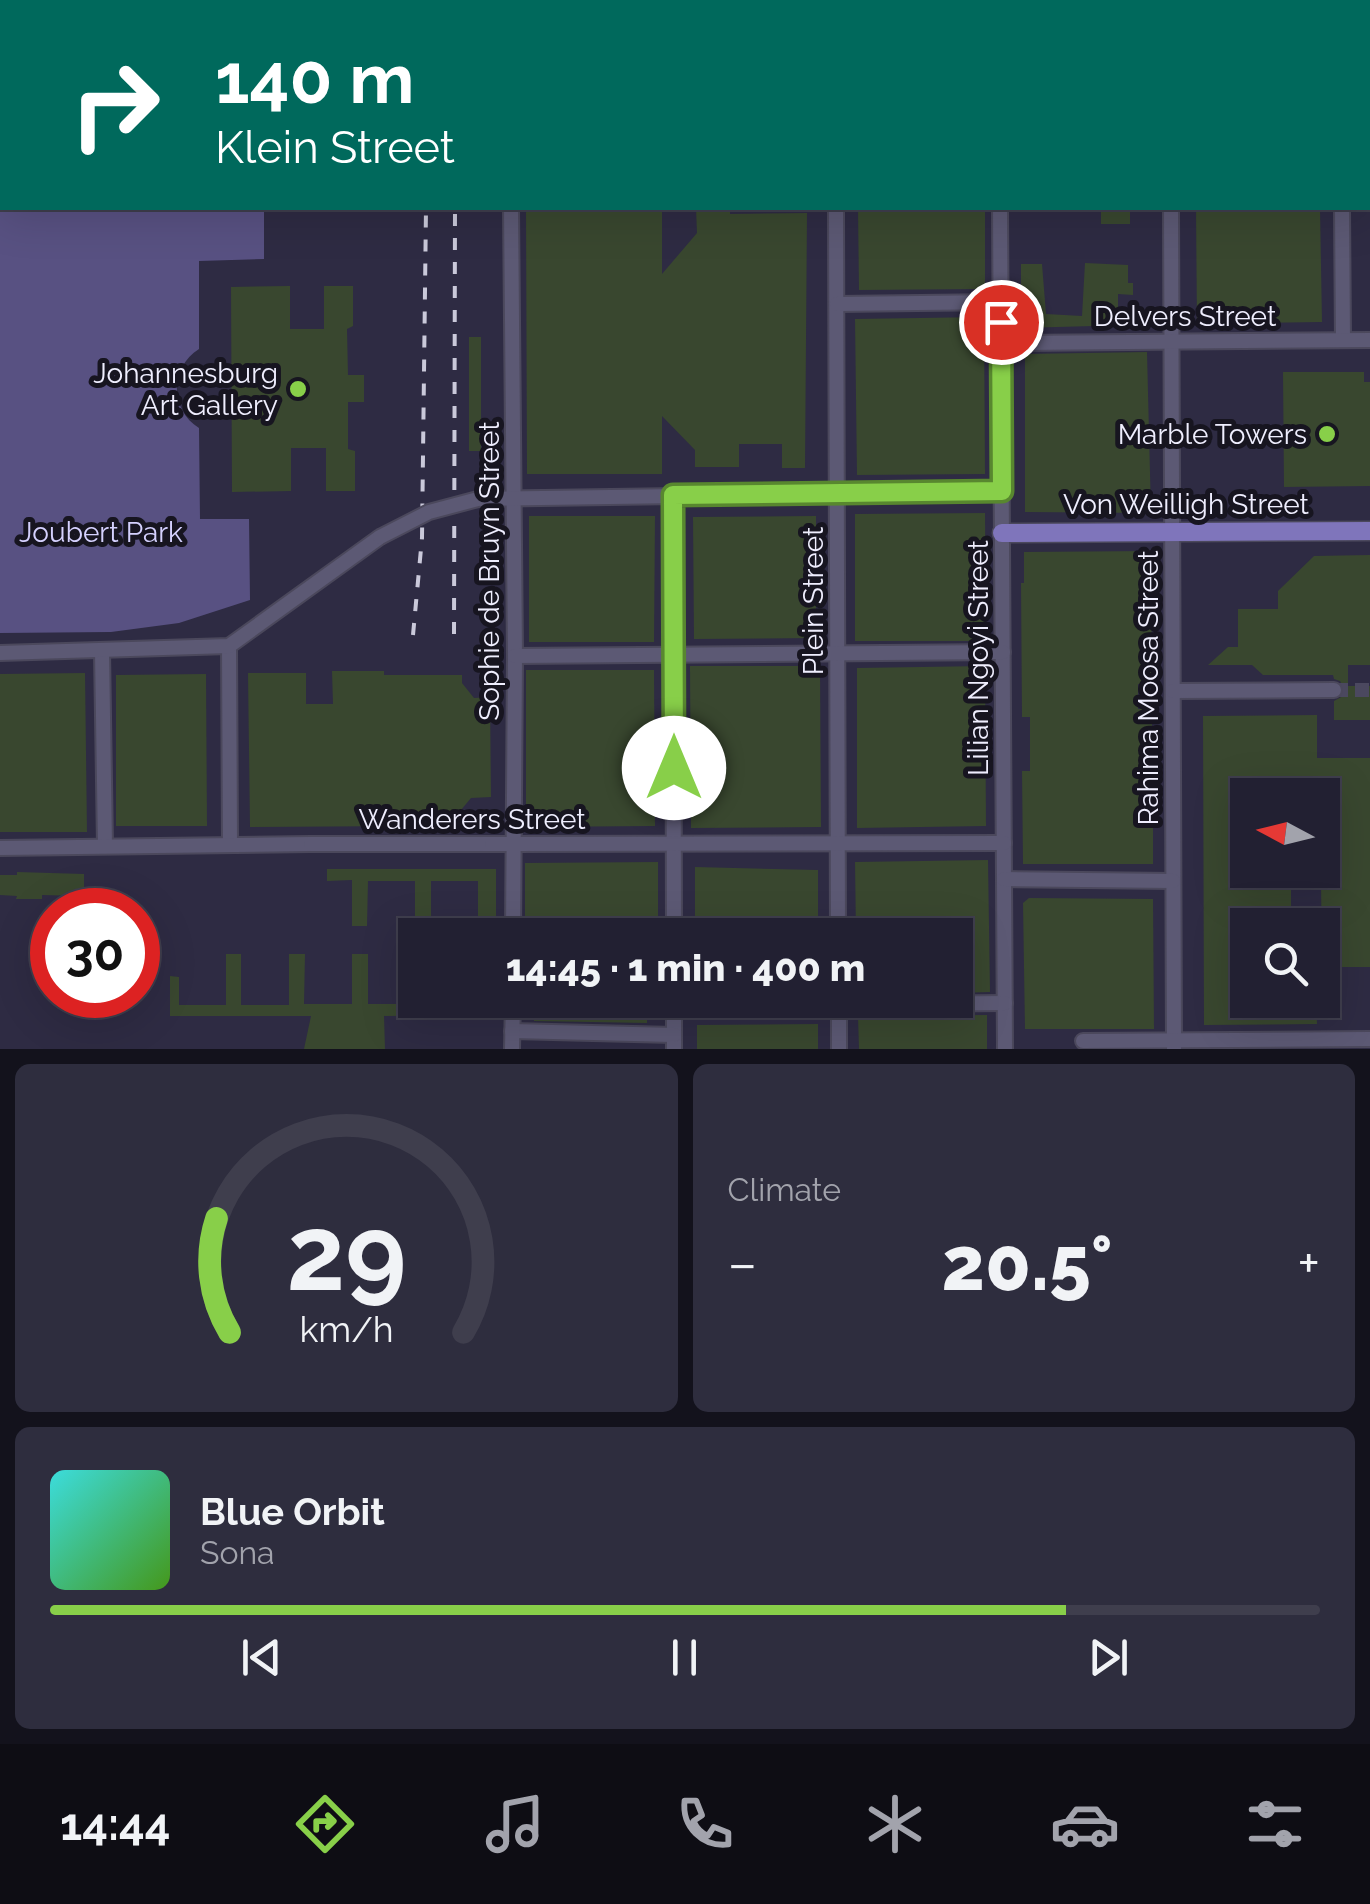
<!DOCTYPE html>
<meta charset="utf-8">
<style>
:root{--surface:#222032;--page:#2e2d3e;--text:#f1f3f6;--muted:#a2a3ac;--line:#3f3e4d;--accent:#88cf49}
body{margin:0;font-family:Raleway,sans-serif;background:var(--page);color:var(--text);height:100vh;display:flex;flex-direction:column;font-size:38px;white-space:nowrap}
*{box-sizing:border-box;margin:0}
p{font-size:32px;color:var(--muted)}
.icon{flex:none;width:55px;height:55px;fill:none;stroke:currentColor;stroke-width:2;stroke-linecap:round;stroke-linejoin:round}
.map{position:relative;height:1049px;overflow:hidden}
.drawer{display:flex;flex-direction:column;gap:15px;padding:15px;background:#13121c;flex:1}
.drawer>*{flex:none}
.guide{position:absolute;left:0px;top:0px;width:1370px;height:210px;box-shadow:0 10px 40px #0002,0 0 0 2px var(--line);background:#00695c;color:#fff;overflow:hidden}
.needle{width:65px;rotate:277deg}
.tools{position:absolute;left:1230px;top:778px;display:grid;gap:20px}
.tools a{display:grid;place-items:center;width:110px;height:110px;border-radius:0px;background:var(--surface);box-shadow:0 10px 40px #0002,0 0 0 2px var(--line);font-size:50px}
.speed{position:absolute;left:30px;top:888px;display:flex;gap:20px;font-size:50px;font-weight:700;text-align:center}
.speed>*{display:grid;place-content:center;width:130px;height:130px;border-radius:50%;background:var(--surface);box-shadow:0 10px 40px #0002,0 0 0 2px var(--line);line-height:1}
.speed .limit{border:15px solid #d22;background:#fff;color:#111}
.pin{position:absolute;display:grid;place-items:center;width:85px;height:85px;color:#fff;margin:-42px;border:5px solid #fff;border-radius:50%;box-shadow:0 2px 10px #0007}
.me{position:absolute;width:110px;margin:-55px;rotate:0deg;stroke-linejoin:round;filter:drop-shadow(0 0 8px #0008)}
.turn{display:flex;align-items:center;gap:35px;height:210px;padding:0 50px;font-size:45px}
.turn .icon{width:130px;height:130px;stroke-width:2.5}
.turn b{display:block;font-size:70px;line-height:85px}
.big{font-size:75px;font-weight:800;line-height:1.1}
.drawer .tile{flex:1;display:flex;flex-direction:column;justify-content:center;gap:15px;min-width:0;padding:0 35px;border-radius:15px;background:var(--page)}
.drawer .dial{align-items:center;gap:0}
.dial svg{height:260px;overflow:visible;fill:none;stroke:var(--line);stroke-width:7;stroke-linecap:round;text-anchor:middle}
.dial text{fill:var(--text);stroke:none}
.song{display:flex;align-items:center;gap:30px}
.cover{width:120px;height:120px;border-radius:15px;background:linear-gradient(135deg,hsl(180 70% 55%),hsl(100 70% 35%))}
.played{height:10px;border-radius:5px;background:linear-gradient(90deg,var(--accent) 80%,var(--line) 80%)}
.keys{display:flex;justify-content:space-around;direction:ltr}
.heat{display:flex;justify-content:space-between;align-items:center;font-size:55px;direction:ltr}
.drawer .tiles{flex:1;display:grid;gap:15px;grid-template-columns:1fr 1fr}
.tile:last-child{grid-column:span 2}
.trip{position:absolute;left:398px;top:918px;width:575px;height:100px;border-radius:0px;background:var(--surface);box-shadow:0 10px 40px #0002,0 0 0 2px var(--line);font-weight:800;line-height:100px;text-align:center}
.dock{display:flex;height:160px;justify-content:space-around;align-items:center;background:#0e0d14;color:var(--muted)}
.dock .icon{width:70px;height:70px}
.dock .current{color:var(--accent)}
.dock b{font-size:45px;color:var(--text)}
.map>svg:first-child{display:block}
.green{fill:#585182}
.building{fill:#39472f;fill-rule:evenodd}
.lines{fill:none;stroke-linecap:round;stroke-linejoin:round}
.minor-tunnel{stroke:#4b485f;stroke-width:14;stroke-dasharray:14 7;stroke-linecap:butt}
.minor-casing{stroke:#4b485c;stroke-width:18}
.major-casing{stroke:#4b485c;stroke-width:21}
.minor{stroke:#5c5974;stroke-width:14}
.major{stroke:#7f75bb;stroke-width:18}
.rail{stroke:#cac9da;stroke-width:4;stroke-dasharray:12 12;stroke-linecap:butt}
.minor-bridge-casing{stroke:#4b485c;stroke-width:18;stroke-linecap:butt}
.minor-bridge{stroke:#5c5974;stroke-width:14}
.route-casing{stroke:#58872f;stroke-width:25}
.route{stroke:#88cf49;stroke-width:18}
.poi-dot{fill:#88cf49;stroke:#171520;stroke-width:4}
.labels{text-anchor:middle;stroke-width:10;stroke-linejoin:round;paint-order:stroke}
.street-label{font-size:28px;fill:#efeefe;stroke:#171520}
.poi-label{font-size:28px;fill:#efeefe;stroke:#171520;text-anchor:end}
.park-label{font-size:28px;fill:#d5d1fe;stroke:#171520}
</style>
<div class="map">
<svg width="1370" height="1049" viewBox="0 0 1370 1049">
<rect width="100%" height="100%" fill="#2e2b43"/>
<path class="green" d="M0,189L2,208H264V259L199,261V349C169,368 170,410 199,428L200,519H249L250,600L179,623L111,632L0,633Z"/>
<g class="building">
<polygon points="526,208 662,208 662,274 697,233 696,208 730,208 730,214 807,213 805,468 782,468 782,444 739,444 739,467 695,467 695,450 662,416 662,474 527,474"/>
<polygon points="858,208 985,208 985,289 859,290"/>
<polygon points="1196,208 1320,208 1322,322 1197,324"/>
<rect x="1101" y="211" width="29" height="13"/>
<polygon points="1085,263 1128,265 1128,283 1133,283 1133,295 1118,294 1118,315 1130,315 1130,325 1021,328 1021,264 1042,264 1046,314 1082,316"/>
<polygon points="290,286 290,329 324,329 324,286 353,286 353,326 347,329 348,375 364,375 364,402 348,402 348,449 355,451 355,491 326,491 326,448 291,448 291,491 232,492 231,287"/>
<polygon points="984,317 985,474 857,475 855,319"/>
<rect x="469" y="337" width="12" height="114"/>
<polygon points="1147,352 1151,513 1025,512 1025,354"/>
<polygon points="1283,372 1364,372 1364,382 1370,382 1370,486 1284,487"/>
<polygon points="985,513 986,641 855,641 855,514"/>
<polygon points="529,516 655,516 654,642 529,642"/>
<polygon points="816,516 816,638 694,639 693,517"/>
<polygon points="1151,551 1152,684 1138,684 1138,709 1142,709 1142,717 1152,717 1152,735 1145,735 1145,770 1153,770 1153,864 1023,864 1022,771 1030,771 1030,717 1022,717 1021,583 1024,583 1024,552"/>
<polygon points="1370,555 1370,665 1348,665 1348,686 1370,686 1370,720 1334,720 1334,701 1343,696 1344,689 1340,681 1334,679 1333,675 1263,675 1252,665 1208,665 1228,647 1238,647 1238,609 1278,609 1278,591 1314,556"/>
<polygon points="690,666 820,666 821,827 691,828"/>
<polygon points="985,666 986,826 857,828 857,668"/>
<polygon points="526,670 654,670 655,826 526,827"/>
<polygon points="332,671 384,671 384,675 462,675 462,683 474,698 490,697 491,797 471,798 461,810 460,825 438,826 439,818 422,815 406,817 406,826 250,827 248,673 306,673 306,704 333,704"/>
<polygon points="85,673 87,832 0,832 0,674"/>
<polygon points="206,674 207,826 116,826 116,675"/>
<path d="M1317,715V758H1370V967H1322L1321,882H1291V925H1248V942H1238V992H1248V1000H1316L1317,1024L1204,1025L1203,716ZM1248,795H1322V870H1248Z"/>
<polygon points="988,860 990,992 955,993 955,935 856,935 855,862"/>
<polygon points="658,862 658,935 525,935 525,863"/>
<polygon points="695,867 818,870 818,935 695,933"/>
<polygon points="327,869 496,869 496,935 478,935 478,881 431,881 431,926 415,926 415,881 368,881 367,926 352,926 352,880 327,881"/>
<polygon points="17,872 84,874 84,896 42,895 42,899 16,899 17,896 0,895 0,875 17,875"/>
<polygon points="1029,898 1153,899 1154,1029 1025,1029 1023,903"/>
<polygon points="226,954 241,954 241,1005 289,1005 289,954 305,954 304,1004 352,1004 352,954 368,954 368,1004 416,1004 416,1000 431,1000 431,1004 478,1003 478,1000 496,1000 496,1015 384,1016 385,1049 304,1049 311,1016 170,1016 170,976 179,977 179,1005 226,1005"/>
<polygon points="534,1000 647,1000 647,1023 534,1021"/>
<polygon points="987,1015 987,1049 859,1049 858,1016"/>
<polygon points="818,1024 818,1049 697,1049 697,1025"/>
</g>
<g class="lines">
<polyline class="minor-tunnel" points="1334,690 1370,690"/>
<defs>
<g id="minor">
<polyline points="223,0 223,2"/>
<polyline points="385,0 385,2"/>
<polyline points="508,0 508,2"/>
<polyline points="672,0 672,2"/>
<polyline points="1170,0 1170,2"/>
<polyline points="1340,0 1340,2"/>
<polyline points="93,2 93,0"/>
<polyline points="836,2 836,0"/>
<polyline points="999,2 999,0"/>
<polyline points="0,141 2,141"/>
<polyline points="1368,176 1370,176"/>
<polyline points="511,208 515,656 513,935"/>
<polyline points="836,208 838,935"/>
<polyline points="1000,208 1005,1049"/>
<polyline points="1171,208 1174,1049"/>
<polyline points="1342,208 1343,340"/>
<polyline points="837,304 1001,302"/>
<polyline points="1001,343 1370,340"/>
<polyline points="673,495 674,935"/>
<polyline points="478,499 1002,491"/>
<polyline points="229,646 230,845"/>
<polyline points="102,651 105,846"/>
<polyline points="0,653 229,646 380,537"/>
<polyline points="515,656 1003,652"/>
<polyline points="1173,691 1334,690"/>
<polyline points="479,844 1004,843"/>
<polyline points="0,848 311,844"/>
<polyline points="1004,879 1173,881"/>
<polyline points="674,1000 674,1049"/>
<polyline points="839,1000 839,1049"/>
<polyline points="674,1006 1005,1003"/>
<polyline points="512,1031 674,1035"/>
<polyline points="1083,1041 1370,1039"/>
<polyline points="512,1049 513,1000"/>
</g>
<polyline id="major" points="1002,533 1370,531"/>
</defs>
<use href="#minor" class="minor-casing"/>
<use href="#major" class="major-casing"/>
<use href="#minor" class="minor"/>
<use href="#major" class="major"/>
<g class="rail">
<polyline points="426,2 426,0"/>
<polyline points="447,2 447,0"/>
<polyline points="454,634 455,208"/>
<polyline points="413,635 422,538 426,208"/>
</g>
<defs>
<g id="minor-bridge">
<polyline points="380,537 429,512 478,499"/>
<polyline points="311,844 479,844"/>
</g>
</defs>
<use href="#minor-bridge" class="minor-bridge-casing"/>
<use href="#minor-bridge" class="minor-bridge"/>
</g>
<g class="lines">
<defs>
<polyline id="route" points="674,768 673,495 1002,491 1001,322"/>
</defs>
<use href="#route" class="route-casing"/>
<use href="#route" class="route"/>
</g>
<g class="poi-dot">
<circle cx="298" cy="389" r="10"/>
<circle cx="1327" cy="434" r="10"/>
</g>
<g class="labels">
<g class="street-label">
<text x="1185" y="326">Delvers Street</text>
<text x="1186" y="514">Von Weilligh Street</text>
<text transform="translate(489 571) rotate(-90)" y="10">Sophie de Bruyn Street</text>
<text transform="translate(813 601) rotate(-90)" y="10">Plein Street</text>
<text transform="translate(978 658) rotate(-90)" y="10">Lilian Ngoyi Street</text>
<text transform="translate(1148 688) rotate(-90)" y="10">Rahima Moosa Street</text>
<text x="472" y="829">Wanderers Street</text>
</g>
<g class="poi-label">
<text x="278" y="383">Johannesburg<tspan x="278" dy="32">Art Gallery</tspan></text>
<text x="1307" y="444">Marble Towers</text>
</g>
<g class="park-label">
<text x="101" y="542">Joubert Park</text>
</g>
</g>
</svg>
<div class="tools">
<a><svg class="needle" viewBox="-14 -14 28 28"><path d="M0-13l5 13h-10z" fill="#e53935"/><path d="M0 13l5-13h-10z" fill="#a2a3ac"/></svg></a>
<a><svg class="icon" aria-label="search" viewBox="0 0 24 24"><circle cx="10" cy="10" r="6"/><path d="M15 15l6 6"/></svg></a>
</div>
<div class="speed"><div class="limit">30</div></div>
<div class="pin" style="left:1001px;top:322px;background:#d93025"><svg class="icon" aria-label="arrive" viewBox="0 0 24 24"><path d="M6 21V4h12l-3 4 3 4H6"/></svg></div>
<svg class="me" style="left:674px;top:768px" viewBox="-20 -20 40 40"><circle r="19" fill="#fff"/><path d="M0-13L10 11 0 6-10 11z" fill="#88cf49"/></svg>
<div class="trip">14:45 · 1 min · 400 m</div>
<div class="guide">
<div class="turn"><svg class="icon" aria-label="right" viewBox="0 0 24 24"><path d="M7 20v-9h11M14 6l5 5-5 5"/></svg><div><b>140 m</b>Klein Street</div></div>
</div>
</div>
<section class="drawer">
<div class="tiles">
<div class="tile dial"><svg viewBox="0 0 100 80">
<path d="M14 69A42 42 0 1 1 86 69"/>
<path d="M14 69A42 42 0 0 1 10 34" stroke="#88cf49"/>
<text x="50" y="56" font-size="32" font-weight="700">29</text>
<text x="50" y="72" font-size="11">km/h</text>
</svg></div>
<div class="tile"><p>Climate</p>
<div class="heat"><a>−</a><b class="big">20.5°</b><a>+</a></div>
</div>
<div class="tile">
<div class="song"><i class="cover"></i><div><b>Blue Orbit</b><p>Sona</p></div></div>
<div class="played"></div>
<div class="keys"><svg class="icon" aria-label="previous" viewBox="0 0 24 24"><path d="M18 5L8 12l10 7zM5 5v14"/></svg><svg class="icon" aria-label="pause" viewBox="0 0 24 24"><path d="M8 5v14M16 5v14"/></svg><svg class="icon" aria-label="next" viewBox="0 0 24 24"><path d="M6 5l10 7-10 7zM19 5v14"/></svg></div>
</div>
</div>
</section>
<nav class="dock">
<b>14:44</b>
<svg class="icon current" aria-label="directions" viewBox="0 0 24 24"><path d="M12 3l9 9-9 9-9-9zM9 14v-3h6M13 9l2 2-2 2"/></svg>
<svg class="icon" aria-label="music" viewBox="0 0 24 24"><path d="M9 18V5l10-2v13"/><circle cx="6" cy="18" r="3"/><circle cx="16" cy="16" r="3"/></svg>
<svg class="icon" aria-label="phone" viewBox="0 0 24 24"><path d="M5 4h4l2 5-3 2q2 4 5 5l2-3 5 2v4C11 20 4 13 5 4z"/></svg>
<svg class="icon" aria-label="climate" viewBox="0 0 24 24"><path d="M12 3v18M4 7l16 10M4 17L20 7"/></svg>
<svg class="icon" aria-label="car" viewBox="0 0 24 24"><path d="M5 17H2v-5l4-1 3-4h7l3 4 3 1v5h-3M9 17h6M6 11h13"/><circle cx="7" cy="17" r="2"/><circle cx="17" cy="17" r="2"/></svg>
<svg class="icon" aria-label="filters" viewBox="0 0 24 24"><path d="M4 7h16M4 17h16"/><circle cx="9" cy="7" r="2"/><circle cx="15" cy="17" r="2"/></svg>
</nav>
